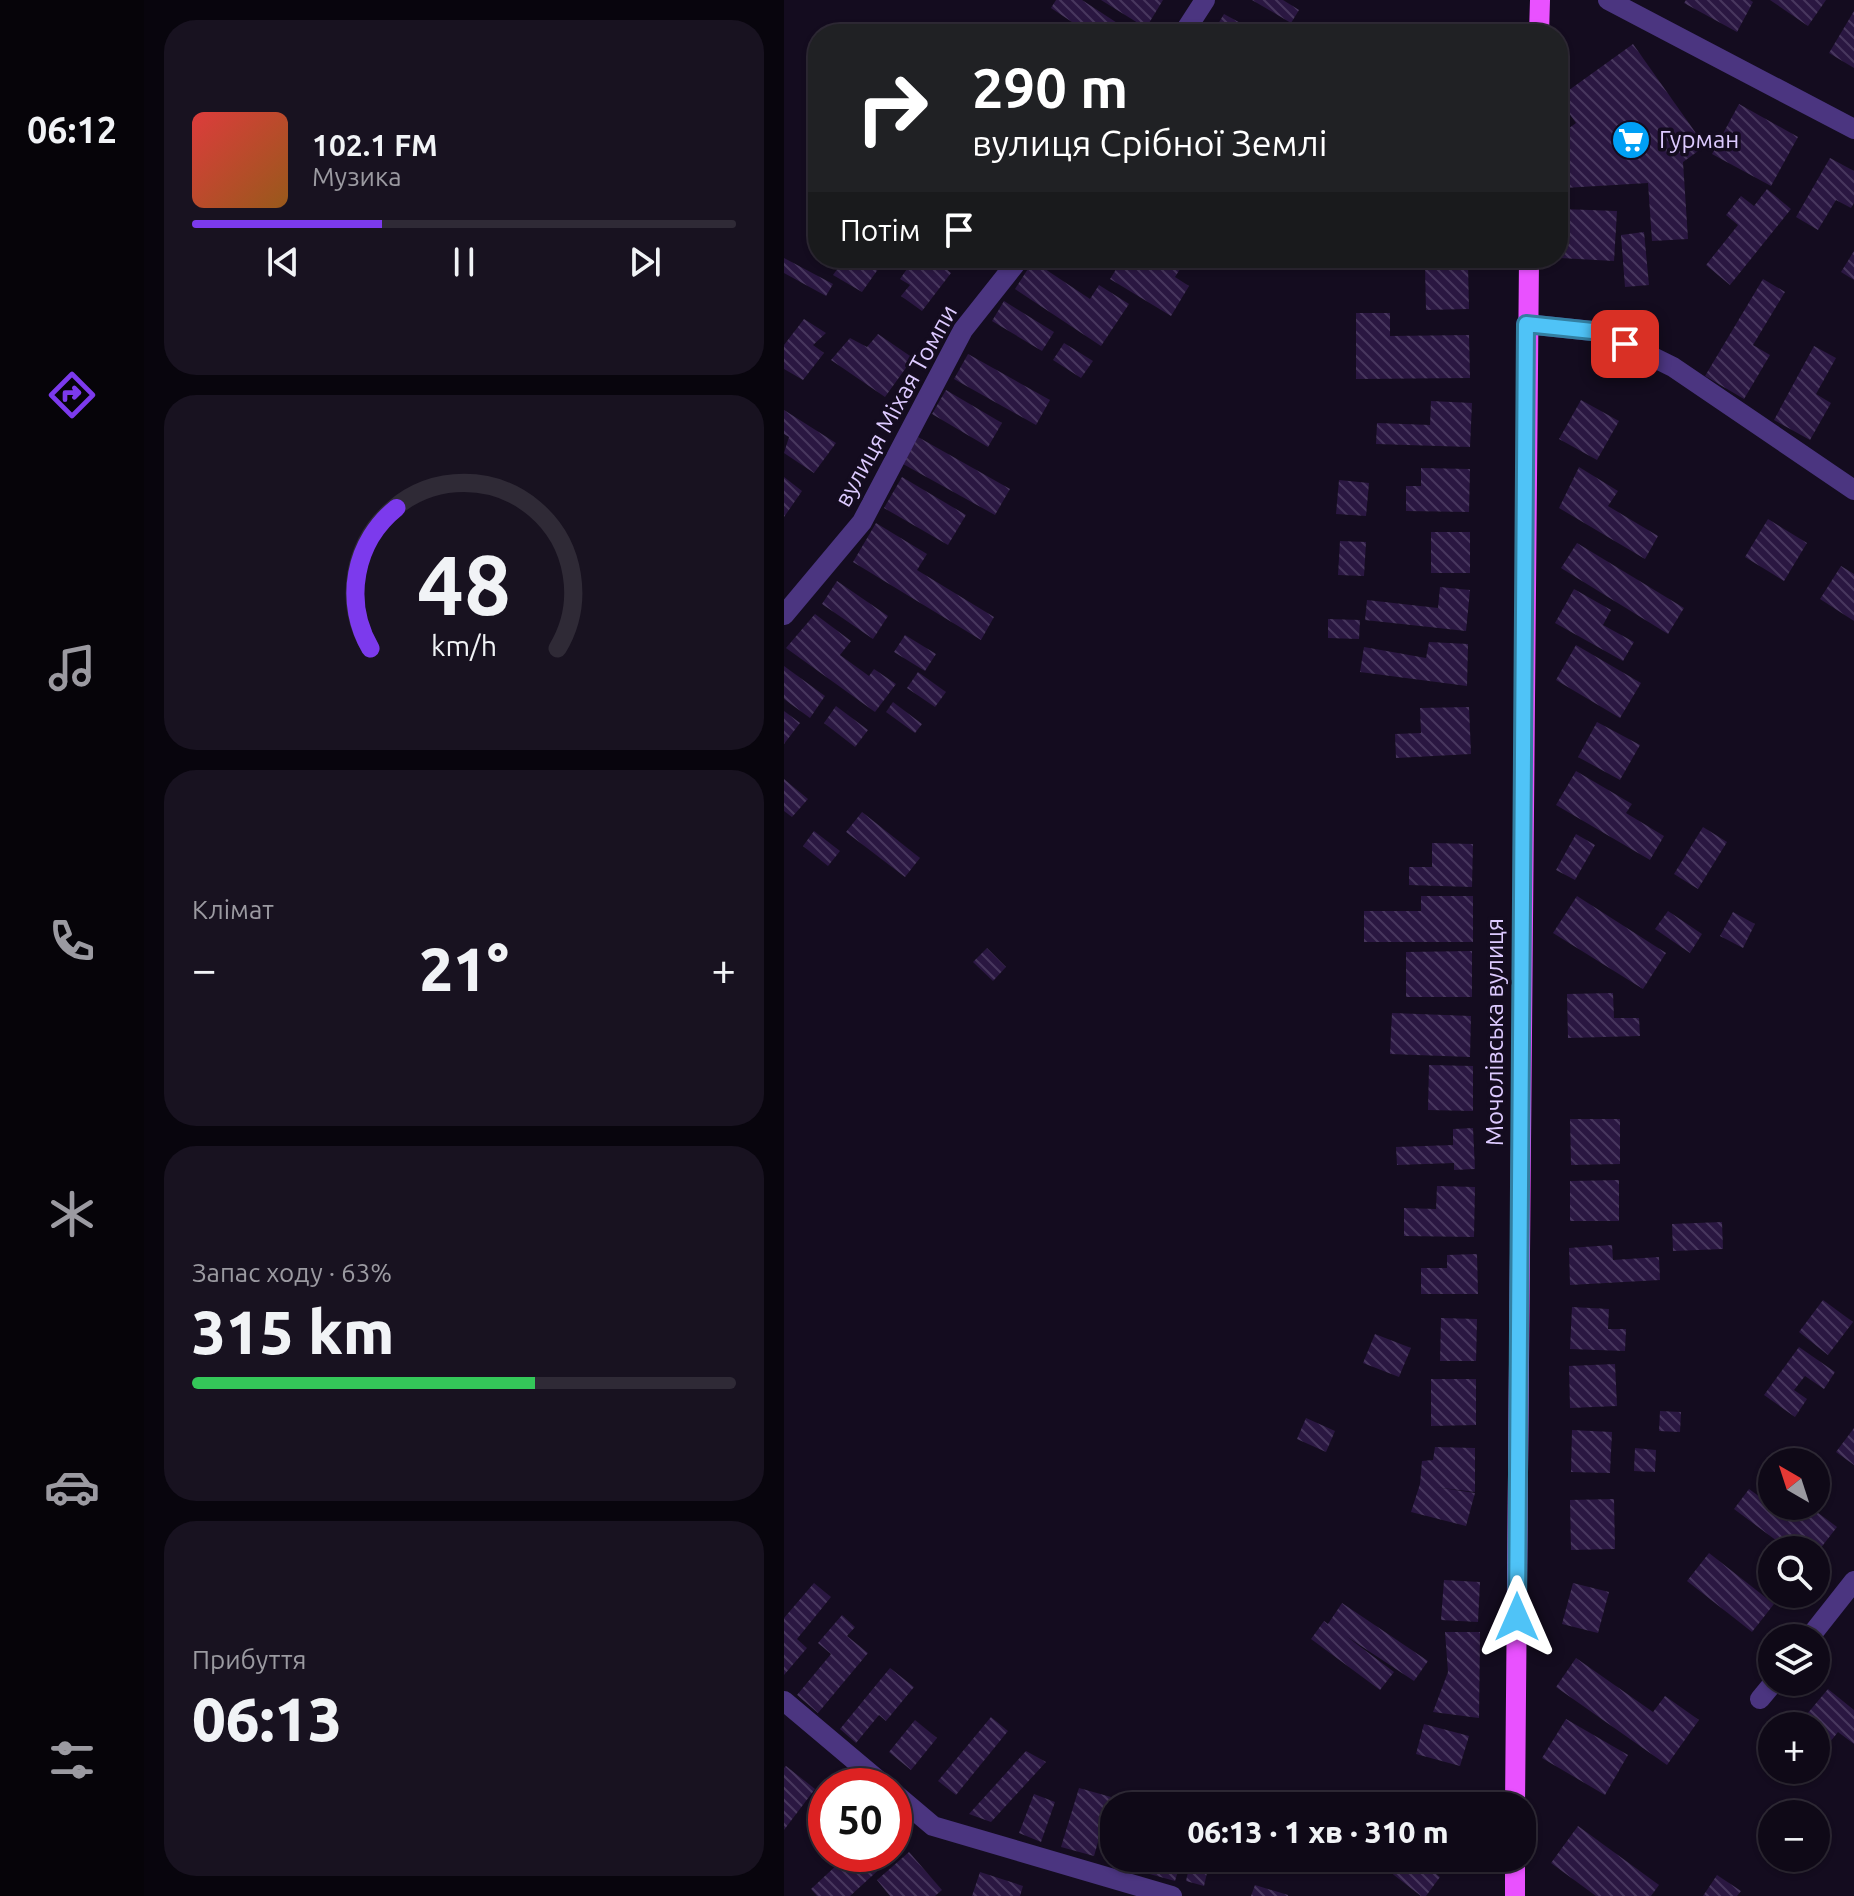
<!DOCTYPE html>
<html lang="uk">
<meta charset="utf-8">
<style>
:root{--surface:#0f0917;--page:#181220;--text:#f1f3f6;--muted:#9b9aa1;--line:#2f2a36;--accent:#7c3aed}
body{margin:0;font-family:Ubuntu,sans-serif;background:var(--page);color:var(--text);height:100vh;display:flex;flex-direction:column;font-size:30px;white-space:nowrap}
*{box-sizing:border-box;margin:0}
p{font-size:26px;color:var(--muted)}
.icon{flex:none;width:44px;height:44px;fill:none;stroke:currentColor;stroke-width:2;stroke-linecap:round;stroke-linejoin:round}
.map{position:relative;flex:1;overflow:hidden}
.panel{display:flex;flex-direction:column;gap:20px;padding:20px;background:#08050d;width:640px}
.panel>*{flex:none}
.hud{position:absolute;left:24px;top:24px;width:760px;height:244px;border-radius:32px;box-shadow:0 2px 6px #0004,0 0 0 2px var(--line);background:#202124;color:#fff;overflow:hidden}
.needle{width:52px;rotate:321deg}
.tools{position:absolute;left:974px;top:1448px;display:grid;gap:16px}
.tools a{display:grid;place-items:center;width:72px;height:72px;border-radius:50%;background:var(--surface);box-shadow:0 2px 6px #0004,0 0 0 2px var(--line);font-size:40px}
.speed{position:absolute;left:24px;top:1768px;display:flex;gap:16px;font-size:40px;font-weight:700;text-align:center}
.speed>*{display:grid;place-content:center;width:104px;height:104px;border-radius:50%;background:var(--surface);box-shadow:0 2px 6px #0004,0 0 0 2px var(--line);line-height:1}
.speed .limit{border:12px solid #d22;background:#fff;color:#111}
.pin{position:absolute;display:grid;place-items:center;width:68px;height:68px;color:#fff;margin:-34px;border-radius:16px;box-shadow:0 4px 12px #0006}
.me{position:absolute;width:88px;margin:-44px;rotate:0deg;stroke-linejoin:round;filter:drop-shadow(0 0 6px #0008)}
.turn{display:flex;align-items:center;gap:28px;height:168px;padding:0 32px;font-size:36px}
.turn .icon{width:104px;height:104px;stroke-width:2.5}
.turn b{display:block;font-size:56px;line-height:68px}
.then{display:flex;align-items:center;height:76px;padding:0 32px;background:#0003;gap:16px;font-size:30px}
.big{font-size:60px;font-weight:800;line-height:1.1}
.panel .card{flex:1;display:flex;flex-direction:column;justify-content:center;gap:12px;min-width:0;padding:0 28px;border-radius:32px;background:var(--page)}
.panel .dial{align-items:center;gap:0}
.dial svg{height:208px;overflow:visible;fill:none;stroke:var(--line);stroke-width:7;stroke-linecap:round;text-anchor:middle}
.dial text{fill:var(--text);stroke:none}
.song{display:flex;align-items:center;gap:24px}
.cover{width:96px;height:96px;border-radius:12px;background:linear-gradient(135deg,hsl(0 70% 55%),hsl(30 70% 35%))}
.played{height:8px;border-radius:4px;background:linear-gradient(90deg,var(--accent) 35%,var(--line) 35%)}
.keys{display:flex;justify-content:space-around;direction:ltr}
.heat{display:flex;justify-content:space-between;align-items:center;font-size:44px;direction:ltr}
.charge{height:12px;border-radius:6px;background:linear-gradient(90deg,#34c759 63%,var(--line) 0)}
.trip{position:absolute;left:316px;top:1792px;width:436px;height:80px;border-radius:32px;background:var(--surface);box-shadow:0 2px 6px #0004,0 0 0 2px var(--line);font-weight:800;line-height:80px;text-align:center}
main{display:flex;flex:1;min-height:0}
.dock{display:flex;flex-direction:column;width:144px;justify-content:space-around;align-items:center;background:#060409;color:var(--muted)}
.dock .icon{width:56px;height:56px}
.dock .active{color:var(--accent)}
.dock b{font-size:36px;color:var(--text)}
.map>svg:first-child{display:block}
.building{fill:url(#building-back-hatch)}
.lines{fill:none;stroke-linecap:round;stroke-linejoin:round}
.minor{stroke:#4b3580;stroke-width:20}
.major{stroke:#e951ff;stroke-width:20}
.route-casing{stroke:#337fa1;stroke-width:20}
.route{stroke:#4fc3f7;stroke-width:14}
.labels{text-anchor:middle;stroke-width:7;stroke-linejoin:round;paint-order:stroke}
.poi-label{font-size:24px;fill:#ddcaff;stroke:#140c1f;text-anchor:start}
.street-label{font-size:24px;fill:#ddcaff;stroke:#140c1f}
</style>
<main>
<nav class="dock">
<b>06:12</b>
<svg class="icon active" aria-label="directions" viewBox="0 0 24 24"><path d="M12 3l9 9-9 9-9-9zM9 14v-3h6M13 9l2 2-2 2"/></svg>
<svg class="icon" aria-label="music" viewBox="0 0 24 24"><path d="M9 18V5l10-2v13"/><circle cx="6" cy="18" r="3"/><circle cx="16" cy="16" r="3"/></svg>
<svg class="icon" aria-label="phone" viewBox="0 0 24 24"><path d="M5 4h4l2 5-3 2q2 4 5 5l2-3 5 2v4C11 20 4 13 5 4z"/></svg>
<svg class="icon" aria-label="climate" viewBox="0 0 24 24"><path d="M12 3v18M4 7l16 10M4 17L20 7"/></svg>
<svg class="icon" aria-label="car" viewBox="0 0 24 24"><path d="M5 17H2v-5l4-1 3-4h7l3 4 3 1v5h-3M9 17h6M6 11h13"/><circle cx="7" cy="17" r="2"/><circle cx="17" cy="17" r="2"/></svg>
<svg class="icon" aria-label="filters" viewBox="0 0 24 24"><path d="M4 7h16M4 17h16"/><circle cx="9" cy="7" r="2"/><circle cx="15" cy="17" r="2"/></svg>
</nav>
<section class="panel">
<div class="card">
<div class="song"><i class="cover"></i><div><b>102.1 FM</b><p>Музика</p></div></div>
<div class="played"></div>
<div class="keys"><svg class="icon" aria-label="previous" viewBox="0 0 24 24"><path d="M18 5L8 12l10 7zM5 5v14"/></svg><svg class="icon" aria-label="pause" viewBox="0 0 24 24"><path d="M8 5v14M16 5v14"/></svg><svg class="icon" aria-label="next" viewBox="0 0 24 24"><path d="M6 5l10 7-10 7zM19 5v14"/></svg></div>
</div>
<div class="card dial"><svg viewBox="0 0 100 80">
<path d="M14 69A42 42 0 1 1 86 69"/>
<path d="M14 69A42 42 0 0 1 24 15" stroke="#7c3aed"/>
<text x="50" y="56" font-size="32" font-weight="700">48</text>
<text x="50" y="72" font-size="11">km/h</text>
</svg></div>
<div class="card"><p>Клімат</p>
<div class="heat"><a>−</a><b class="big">21°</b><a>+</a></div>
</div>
<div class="card"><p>Запас ходу · 63%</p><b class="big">315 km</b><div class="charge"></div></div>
<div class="card"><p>Прибуття</p><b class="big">06:13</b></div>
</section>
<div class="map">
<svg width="1070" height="1896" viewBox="0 0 1070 1896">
<defs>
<pattern id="building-back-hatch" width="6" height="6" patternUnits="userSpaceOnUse" patternTransform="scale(2)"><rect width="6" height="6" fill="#2a1741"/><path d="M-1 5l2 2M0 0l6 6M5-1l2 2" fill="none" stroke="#48375e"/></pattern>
</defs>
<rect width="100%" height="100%" fill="#140c1f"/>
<g class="building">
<polygon points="272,0 298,0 350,34 297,34 300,30 267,8"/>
<polygon points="317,0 379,0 362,28"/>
<polygon points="468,0 499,0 515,10 507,23"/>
<polygon points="902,0 966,0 969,2 953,32 900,3"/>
<polygon points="986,0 1042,0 1024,26"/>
<polygon points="1070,11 1070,68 1045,53"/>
<polygon points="440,14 471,31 469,34 428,34"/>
<polygon points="849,44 921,146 899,162 904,239 868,241 864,183 780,188 777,134 792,123 774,98"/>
<polygon points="955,104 1014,137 987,186 928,154"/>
<polygon points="1046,158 1070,171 1070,203 1067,208 1052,200 1034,230 1012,217"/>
<polygon points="983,189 1007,209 946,285 922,265 954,225 942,215 957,196 970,206"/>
<polygon points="778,209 833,211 830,261 776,258"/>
<polygon points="860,232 865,285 841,287 837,235"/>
<polygon points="1070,251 1070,280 1057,272"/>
<polygon points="0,258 49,284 42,296 0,273"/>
<polygon points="61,258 86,258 97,265 78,292 49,275"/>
<polygon points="115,258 149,258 167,273 138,311 117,296 126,285 116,279 125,266"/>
<polygon points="339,258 403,258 391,277 405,286 387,316 326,279"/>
<polygon points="249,261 306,299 315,285 345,304 317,346 231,289"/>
<polygon points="684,265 685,309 642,310 641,266"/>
<polygon points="979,279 1001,292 969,345 986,355 960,399 921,376"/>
<polygon points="220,301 270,332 258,351 208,321"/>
<polygon points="572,313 606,313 606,336 685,335 686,378 572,379"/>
<polygon points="20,319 42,333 29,345 40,353 19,380 0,369 0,345"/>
<polygon points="94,334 129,358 101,397 47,360 66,338 83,347"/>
<polygon points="280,343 309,361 297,378 269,360"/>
<polygon points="1030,346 1052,358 1032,394 1047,403 1026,440 990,420"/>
<polygon points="184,354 266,400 252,425 170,379"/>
<polygon points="162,390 218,423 204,447 148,414"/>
<polygon points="797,400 835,421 813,460 775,439"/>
<polygon points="647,401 688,403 686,447 592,444 593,423 646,425"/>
<polygon points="0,410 52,443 30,473 0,453 5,437 0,434"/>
<polygon points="134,437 226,489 211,515 119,464"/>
<polygon points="795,467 834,491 824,506 874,536 861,559 775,508"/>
<polygon points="637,468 686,469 685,512 622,511 622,486 637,486"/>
<polygon points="0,477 18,491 0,517"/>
<polygon points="118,477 182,515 164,545 100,508"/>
<polygon points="555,480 585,483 582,516 552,514"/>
<polygon points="984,519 1023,543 1000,581 961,557"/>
<polygon points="92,523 143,554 133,570 210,617 197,640 69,562"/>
<rect x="647" y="532" width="39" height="41"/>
<polygon points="556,541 582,542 580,576 554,575"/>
<polygon points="793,543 900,608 884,634 777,568"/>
<polygon points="1057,566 1070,574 1070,621 1036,599"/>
<polygon points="53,581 104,616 89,639 38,604"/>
<polygon points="656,587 686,590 682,631 581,620 583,600 654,608"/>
<polygon points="790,589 827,610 819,625 850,642 839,661 771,623"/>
<polygon points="31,614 67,641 56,655 85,676 90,669 112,684 91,712 2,648"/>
<polygon points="544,619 576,620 575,639 544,638"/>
<polygon points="121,635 152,654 141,671 110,652"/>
<polygon points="645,642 684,644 683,686 576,672 580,647 642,658"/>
<polygon points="792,645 857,683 836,718 772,680"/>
<polygon points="0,666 41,696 26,718 0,699"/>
<polygon points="134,672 162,692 151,707 123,688"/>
<polygon points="109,702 138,724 131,733 102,712"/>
<polygon points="52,706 84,730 71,747 40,723"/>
<polygon points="685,707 687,754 612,758 611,734 637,733 636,708"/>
<polygon points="0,711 16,723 0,744"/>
<polygon points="813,722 856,745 836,780 794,757"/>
<polygon points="792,771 848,804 842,813 880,836 866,860 772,805"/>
<polygon points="0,779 24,799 8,817 0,811"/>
<polygon points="78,812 136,858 121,877 62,832"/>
<polygon points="919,827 943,842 914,889 890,874"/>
<polygon points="30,831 56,851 44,866 19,846"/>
<polygon points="792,834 811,845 791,880 772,870"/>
<polygon points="648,843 689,844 688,887 625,885 625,867 648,867"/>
<polygon points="637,896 689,896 689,942 580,942 580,911 637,911"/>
<polygon points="793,896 882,953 859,989 769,933"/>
<polygon points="884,911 918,934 906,953 871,929"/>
<polygon points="949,912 971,924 959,948 936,936"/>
<polygon points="203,948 222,967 209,981 189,962"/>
<polygon points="688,951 688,997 622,997 622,952"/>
<polygon points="829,993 830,1018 855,1018 856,1036 784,1038 783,994"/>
<polygon points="608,1013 687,1016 686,1057 606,1054"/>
<polygon points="645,1065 689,1066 689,1111 644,1110"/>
<polygon points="786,1119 836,1119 836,1164 787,1165"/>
<polygon points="689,1128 691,1169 670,1170 670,1163 613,1165 612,1147 669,1145 669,1129"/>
<polygon points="835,1180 835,1221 786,1221 786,1181"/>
<polygon points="653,1186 691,1187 690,1237 620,1236 620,1208 652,1209"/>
<polygon points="938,1222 939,1249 889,1251 888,1224"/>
<polygon points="828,1245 829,1260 875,1257 876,1280 786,1285 785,1248"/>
<polygon points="693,1254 694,1294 637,1294 637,1268 663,1268 663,1255"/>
<polygon points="1039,1300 1069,1322 1044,1355 1015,1332"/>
<polygon points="788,1307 825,1309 824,1329 842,1329 841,1351 786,1349"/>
<polygon points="657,1318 693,1319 692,1361 656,1361"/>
<polygon points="591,1334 627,1348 615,1377 579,1363"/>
<polygon points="1015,1347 1051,1372 1040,1389 1021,1376 1010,1390 1023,1399 1011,1417 980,1395"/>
<polygon points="831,1364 833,1406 786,1408 785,1366"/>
<polygon points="647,1379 692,1379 692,1425 647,1426"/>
<polygon points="876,1411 897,1412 896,1432 875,1431"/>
<polygon points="522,1418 551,1431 542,1452 513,1439"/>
<polygon points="1070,1428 1070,1465 1052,1452"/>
<polygon points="788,1430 828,1432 826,1473 787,1472"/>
<polygon points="651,1447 691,1448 691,1492 651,1487 691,1493 682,1526 627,1512 636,1484 638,1461 649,1460"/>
<polygon points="851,1448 872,1450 871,1472 850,1471"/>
<polygon points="965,1489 1002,1516 1009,1506 1025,1506 1053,1527 1032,1554 1032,1550 1005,1550 950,1509"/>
<polygon points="830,1499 831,1549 787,1550 786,1500"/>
<polygon points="925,1553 990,1604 968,1632 903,1581"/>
<polygon points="660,1580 696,1582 694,1622 657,1620"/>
<polygon points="30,1583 47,1597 13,1639 23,1648 0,1675 0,1618"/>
<polygon points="789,1583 825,1592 814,1633 778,1624"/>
<polygon points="558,1603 644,1661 630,1681 562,1636 610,1672 596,1690 527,1639 540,1621 544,1624"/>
<polygon points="58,1615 71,1627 63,1636 84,1653 34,1713 13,1695 47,1654 34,1643"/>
<polygon points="661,1632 696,1632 695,1718 649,1712 664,1672"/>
<polygon points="792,1658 869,1712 881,1696 915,1720 883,1765 772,1687"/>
<polygon points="106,1668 130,1687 102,1721 95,1715 72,1743 56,1729"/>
<polygon points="1044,1689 1070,1710 1070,1744 1054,1732 1046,1742 1032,1731 1032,1726 1018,1720"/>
<polygon points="207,1717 224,1731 172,1795 154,1781"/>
<polygon points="782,1719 844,1755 821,1795 758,1758"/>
<polygon points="131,1720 153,1738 127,1770 105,1752"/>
<polygon points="640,1724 685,1736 676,1766 632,1754"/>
<polygon points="242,1751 262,1762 207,1822 185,1814"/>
<polygon points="2,1766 31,1789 0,1830 0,1768"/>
<polygon points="42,1786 42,1822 25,1808"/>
<polygon points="295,1788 327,1797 310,1856 277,1847"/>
<polygon points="643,1791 671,1806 631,1806"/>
<polygon points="250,1794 271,1802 257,1842 235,1833"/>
<polygon points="794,1826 875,1885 867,1896 812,1896 767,1863"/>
<polygon points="125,1852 158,1890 151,1896 106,1896 93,1880"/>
<polygon points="49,1854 112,1854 66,1896 33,1896 27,1889 56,1862"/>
<polygon points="354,1858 398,1858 391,1881 351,1870"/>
<polygon points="588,1858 642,1858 638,1863 656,1877 642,1896 637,1896"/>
<polygon points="407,1859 425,1864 420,1886 402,1881"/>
<polygon points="196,1872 239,1886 236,1896 188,1896"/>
<polygon points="933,1875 957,1891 953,1896 919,1896"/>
<polygon points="471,1885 504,1895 504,1896 467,1896"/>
</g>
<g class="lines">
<g class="minor">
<polyline points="824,0 1070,129"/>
<polyline points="399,34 421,0"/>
<polyline points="742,324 818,332 889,367 1070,490"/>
<polyline points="0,615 78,522 179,330 236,258"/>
<polyline points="1025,1638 1070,1581"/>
<polyline points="976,1699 990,1682"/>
<polyline points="0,1701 101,1786"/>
<polyline points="110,1793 149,1826 388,1896"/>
</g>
<g class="major">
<polyline points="755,34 756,0"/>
<polyline points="731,1806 745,258"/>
<polyline points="731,1896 731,1858"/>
</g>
</g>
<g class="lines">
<defs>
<polyline id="route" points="733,1617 742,324 818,332 841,344"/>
</defs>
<use href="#route" class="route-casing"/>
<use href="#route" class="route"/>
</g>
<defs>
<symbol id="supermarket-disc" viewBox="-11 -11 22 22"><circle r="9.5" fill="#00a0f5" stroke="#140c1f"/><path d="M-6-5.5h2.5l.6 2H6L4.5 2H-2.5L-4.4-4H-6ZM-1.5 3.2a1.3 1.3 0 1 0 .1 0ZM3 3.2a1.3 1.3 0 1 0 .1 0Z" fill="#fff"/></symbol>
</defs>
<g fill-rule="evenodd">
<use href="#supermarket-disc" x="825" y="118" width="44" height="44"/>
</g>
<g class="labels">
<g class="poi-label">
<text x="875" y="148">Гурман</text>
</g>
<g class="street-label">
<text transform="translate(112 406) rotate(-61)" y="8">вулиця Міхая Томпи</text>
<text transform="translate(711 1032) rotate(-90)" y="8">Мочолівська вулиця</text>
</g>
</g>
</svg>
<div class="tools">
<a><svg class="needle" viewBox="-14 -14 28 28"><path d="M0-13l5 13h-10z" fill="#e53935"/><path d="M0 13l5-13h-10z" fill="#9b9aa1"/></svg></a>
<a><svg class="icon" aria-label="search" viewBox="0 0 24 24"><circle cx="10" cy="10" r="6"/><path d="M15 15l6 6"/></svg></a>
<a><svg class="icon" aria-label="layers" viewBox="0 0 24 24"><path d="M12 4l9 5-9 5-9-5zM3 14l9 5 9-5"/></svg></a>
<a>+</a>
<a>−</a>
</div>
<div class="speed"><div class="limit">50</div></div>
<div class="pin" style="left:841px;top:344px;background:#d93025"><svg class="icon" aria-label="arrive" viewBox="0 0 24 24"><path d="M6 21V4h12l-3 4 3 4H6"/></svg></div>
<svg class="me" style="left:733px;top:1617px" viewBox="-20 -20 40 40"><path d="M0-17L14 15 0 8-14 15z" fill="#4fc3f7" stroke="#fff" stroke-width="4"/></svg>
<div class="trip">06:13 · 1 хв · 310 m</div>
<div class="hud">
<div class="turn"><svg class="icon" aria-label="right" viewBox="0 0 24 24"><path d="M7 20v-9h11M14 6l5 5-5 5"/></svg><div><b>290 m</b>вулиця Срібної Землі</div></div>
<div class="then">Потім<svg class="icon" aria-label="arrive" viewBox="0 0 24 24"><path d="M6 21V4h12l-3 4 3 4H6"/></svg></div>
</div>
</div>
</main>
